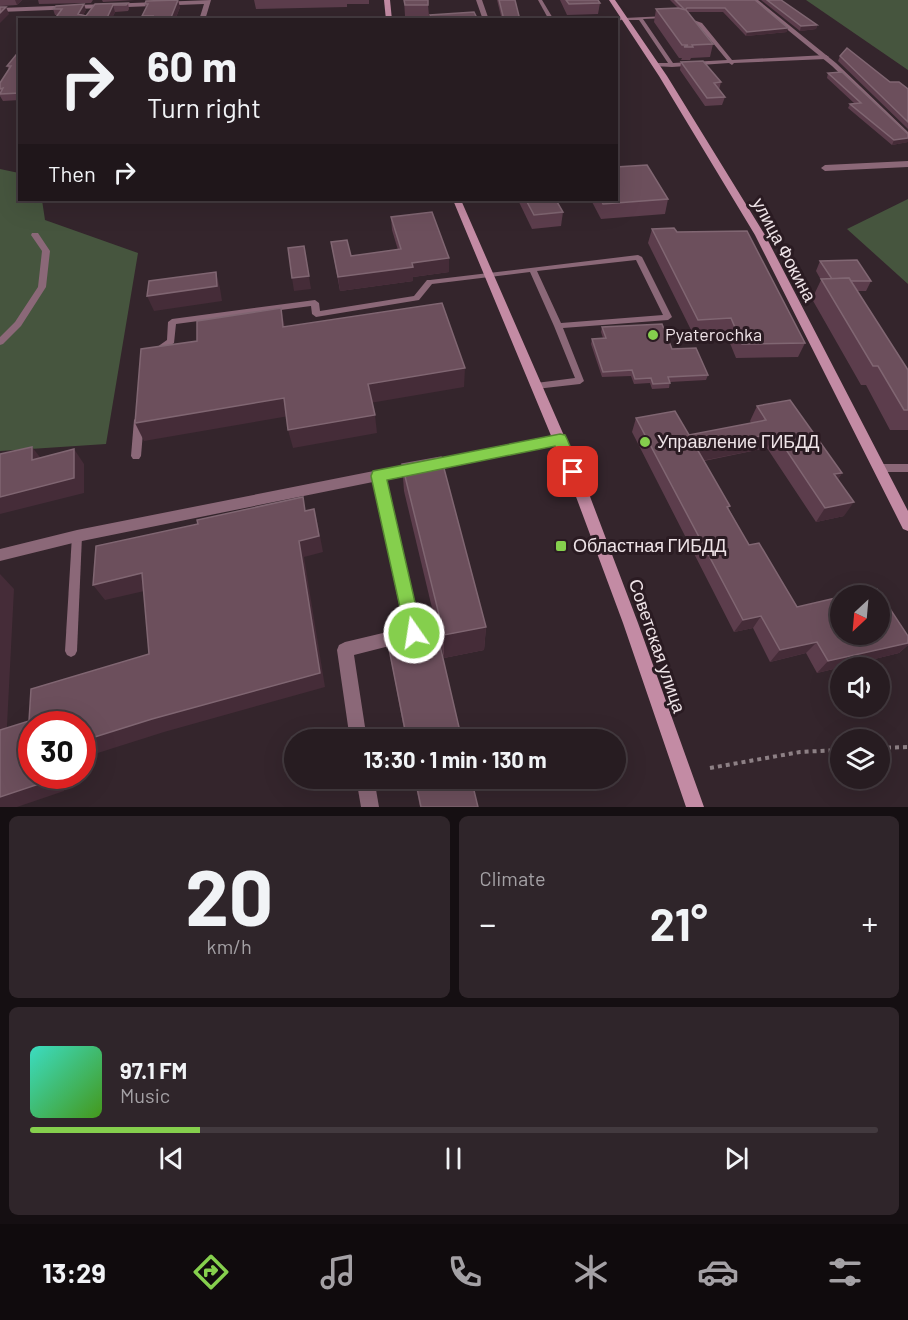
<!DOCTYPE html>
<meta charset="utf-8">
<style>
:root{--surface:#271c21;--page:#2f252a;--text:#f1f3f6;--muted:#a4a1a5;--line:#433a3f;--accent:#85cf4d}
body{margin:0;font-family:Barlow,sans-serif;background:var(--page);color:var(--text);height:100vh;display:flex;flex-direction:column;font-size:22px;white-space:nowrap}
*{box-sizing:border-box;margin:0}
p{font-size:20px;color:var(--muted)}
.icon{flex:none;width:33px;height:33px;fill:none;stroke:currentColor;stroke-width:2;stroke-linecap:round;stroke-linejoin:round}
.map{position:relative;height:807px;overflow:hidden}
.sheet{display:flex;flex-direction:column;gap:9px;padding:9px;background:#150f12;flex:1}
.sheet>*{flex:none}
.guide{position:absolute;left:18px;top:18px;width:600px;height:183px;border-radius:0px;box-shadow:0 6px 24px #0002,0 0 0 2px var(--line);background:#271c21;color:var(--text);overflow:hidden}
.needle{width:39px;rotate:206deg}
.tools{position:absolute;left:830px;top:585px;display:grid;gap:12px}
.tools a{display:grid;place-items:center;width:60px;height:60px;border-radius:50%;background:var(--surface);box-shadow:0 6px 24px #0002,0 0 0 2px var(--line);font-size:30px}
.speed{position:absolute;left:18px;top:711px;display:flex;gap:12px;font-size:30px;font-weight:700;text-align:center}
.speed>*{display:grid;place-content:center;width:78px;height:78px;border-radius:50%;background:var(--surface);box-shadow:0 6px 24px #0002,0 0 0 2px var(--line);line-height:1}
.speed .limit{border:9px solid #d22;background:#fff;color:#111}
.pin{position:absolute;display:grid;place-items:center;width:51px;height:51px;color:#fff;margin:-26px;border-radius:12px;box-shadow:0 3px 9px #0006}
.me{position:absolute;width:66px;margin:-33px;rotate:347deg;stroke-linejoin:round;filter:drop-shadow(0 0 4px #0008)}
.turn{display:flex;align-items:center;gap:21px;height:126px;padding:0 30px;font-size:27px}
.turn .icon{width:78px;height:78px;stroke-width:2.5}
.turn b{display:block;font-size:42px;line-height:51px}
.then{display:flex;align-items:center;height:57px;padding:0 30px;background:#0003;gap:12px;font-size:22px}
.big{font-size:45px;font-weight:700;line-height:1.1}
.sheet .tile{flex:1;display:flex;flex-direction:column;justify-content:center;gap:9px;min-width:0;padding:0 21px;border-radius:9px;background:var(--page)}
.sheet .dial{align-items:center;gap:0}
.dial b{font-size:78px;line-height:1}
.song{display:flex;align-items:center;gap:18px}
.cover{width:72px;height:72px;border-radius:9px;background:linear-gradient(135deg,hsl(170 70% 55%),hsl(100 70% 35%))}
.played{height:6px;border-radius:3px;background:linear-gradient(90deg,var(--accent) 20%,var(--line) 20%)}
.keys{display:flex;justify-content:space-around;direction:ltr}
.heat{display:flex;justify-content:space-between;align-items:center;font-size:33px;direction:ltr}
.sheet .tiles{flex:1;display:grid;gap:9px;grid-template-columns:1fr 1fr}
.tile:last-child{grid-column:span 2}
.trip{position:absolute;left:284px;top:729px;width:342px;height:60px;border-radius:30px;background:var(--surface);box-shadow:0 6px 24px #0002,0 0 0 2px var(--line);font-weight:700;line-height:60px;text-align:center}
.dock{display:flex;height:96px;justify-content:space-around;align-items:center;background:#100b0d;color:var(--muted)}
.dock .icon{width:42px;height:42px}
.dock .current{color:var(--accent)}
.dock b{font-size:27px;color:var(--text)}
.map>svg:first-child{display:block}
.green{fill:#46553e}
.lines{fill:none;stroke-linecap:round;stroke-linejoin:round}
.path{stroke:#8d8085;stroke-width:4;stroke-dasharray:4 4;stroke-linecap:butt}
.lane{fill:#8b6878;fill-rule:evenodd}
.street{fill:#8b6878;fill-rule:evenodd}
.secondary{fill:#c38ba4;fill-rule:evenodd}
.wall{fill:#5c3d4c}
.shaded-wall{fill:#452c38}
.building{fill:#6c4f5c;stroke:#806672;stroke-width:1.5}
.route{fill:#85cf4d;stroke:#568732;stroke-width:1.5}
.poi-dot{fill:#85cf4d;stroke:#2a1b22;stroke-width:2}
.labels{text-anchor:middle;stroke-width:6;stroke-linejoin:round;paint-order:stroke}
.street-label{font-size:18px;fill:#eee3e7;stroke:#2a1b22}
.poi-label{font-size:18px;fill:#eee3e7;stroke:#2a1b22;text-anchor:start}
</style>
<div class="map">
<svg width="908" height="807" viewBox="0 0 908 807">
<rect width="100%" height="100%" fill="#34252c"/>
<g class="green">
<polygon points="806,0 908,0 908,70"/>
<polygon points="0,169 19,173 20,200 42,200 45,220 138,253 106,444 0,451"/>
<polygon points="908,199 908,284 847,229"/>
</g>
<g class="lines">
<g class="path">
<polyline points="879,748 908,747"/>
<polyline points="710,768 800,752 840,750"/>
</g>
<g class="lane">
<polygon points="538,0 542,0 554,20 549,20"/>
<polygon points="667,16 665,18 643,19 673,63 727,60 698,25 683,19 685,17 702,23 732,60 826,55 829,57 826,59 734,63 732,65 729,63 672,67 653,66 653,64 655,63 668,63 639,20 624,20 622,19 624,18"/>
<polygon points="32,233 38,233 50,251 46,287 21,326 3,344 0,345 0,337 15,322 38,287 42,251 31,235"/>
<path d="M638,255L642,257L672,317L668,320L563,328L584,381L580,384L536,389L532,386L536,383L575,378L554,326L530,272L432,284L419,300L316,317L312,314L311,306L176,324L174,343L157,354L154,355L150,352L167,340L168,322L172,319L315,300L319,303L320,311L414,296L427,280H430ZM636,260L663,315L561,323L537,271Z"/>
<polygon points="139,417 142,418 144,420 141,456 139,459 133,459 131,456 134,420 136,418"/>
<polygon points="879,464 908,464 908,472 879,472 876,471 874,468 876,465"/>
<polygon points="77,531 81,533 82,536 77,651 75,655 71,657 67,655 65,651 72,536 73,533"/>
</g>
<g class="street">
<polygon points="211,0 205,20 199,20 204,4 0,12 0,8"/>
<polygon points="476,0 482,0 489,20 483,20"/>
<polygon points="751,0 758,0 836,63 908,132 908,139 832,66"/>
<polygon points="606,18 624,17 627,19 616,21 616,20 603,20"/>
<polygon points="908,161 908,167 825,171 821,168 825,165"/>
<polygon points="560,434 564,436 566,439 564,442 560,444 385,479 421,633 418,638 413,640 354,655 367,740 350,740 337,650 339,645 345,642 404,628 373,482 77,542 0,561 0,549 77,530"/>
<polygon points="356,778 374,778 379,807 361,807"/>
</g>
<g class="secondary">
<polygon points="384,0 390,0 392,20 386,20"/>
<polygon points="609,0 615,0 667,76 765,235 908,511 908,531 903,529 755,235 659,76"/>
<polygon points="453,200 461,200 586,486 638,623 704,807 686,807 623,623 572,486"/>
</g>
</g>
<g class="wall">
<polygon points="0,0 22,0 17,5 0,6"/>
<polygon points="38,0 93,0 91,3 39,4"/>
<polygon points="102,0 135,0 103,2"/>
<polygon points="254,0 369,0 369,4 347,4 347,7 256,9"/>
<polygon points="404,0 428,5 429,16 405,16"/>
<polygon points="497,0 515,0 520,20 502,20"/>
<polygon points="560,0 598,0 600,3 598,14 567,15"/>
<polygon points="670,0 755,0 787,32 746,36 723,12 688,12 713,44 710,57 691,58 690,60 681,60 682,58 679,58 654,22 656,9 678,8"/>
<polygon points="761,0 781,0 817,25 816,29 800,31"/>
<polygon points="128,3 129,9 128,11 115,12 111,20 54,20 57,15 55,15 53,9 56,6 86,10 83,15 86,16 95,4"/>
<polygon points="145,4 180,7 175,20 143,20 142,16 146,8"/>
<polygon points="20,50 20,100 3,101 0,96 0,83 9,70 7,66"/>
<polygon points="840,56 890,82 908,89 908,129 838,61"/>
<polygon points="681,62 721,82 719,90 725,97 722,105 705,106 680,70"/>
<polygon points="828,73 908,134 908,142 892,145 848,108 850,104 854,103 827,78"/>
<polygon points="668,199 665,214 601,219 591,200"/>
<polygon points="518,200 556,200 563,212 561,226 532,229"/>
<polygon points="391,217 449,272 413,277 413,281 340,291 331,242 351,256 398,250 392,230"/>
<polygon points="652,229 677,232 805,343 798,357 736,358 725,331 693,334 648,243"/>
<polygon points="820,261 871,281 866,291 857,291 908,370 908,430 890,430 866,385 861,385 812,299 821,280 816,271"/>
<polygon points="602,327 672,349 708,375 706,380 670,382 669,388 652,389 650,383 634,384 631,376 602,377 591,344 592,339 603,338 601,332"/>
<polygon points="757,406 842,473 838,479 844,516 816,522 767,448 704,461 729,509 749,545 797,607 908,636 908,645 899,653 817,673 806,653 770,662 753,628 734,632 632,432 636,418 689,435 751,423 750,421"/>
<polygon points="402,464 486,627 484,650 444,658 404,491"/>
<polygon points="388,644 462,740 406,740"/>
<polygon points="414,778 471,778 478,807 420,807"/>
</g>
<g class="shaded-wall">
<polygon points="15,0 22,0 17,5"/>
<polygon points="178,0 180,7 175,20 170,20"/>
<polygon points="84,4 86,10 80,20 78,14"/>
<polygon points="113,5 115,12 111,20 106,20"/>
<polygon points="6,7 9,14 0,23 0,13"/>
<polygon points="817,25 816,29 800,31 801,26"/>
<polygon points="788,28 787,32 746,36 747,32"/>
<polygon points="908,138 908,142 892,145 894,140"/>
<polygon points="304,246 311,289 294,291 292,278"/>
<polygon points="449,258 449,272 413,277 413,281 340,291 338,277 412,263"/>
<polygon points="216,272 220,288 222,301 154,311 147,296"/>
<polygon points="281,308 285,327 283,327"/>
<polygon points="465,368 464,387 370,403 368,384"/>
<polygon points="284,398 289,416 144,441 135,423"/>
<polygon points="375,415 377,433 293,448 288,430"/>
<polygon points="775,433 767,448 691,463 697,449"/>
<polygon points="32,447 43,461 32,460"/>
<polygon points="74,449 84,464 84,493 0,514 0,497"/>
<polygon points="842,473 833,487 834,474"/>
<polygon points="854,502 844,516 816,522 825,508"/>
<polygon points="314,509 318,526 323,552 304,557 325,687 164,732 82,758 82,741 299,541"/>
<polygon points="142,573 153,589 105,600 93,585"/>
<polygon points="0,574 14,589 6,745 0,740"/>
<polygon points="761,616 753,628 734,632 743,620"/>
<polygon points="486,627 484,650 444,658 444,635"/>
<polygon points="817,642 806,653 770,662 780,650"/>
<polygon points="908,643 908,645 899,653 817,673 828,661"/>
<polygon points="48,776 65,776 64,791 17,807 0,807 0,797"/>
</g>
<g class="building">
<polygon points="178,0 170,20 151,20 153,16 142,16 148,4 145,4 146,1"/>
<polygon points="404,0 428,0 428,5 405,5"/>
<polygon points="499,0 515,0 520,20 504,20"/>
<polygon points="566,0 598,0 600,3 569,4"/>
<polygon points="675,0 755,0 788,28 747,32 725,8 687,8 685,10"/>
<polygon points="767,0 781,0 817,25 801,26"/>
<polygon points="128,3 126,5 113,5 106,20 54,20 62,9 53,9 56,6 84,4 78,14 86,16 95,4"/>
<polygon points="0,7 6,7 0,13"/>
<polygon points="678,8 686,10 713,44 692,45 693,47 684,47 688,45 682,45 656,9"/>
<polygon points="474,12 478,20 432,20 430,15"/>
<polygon points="847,48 890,82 899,82 908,89 908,122 840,56"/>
<polygon points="20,50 20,93 0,94 3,88 0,89 0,83 11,66 7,66"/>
<polygon points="703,61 721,82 714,83 725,97 707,98 681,62"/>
<polygon points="842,72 908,134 908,138 894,140 850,104 861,103 828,73"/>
<polygon points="647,165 668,199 603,204 601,200 616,200 616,167"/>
<polygon points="526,200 556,200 563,212 534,215"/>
<polygon points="432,212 449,258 412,263 413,267 338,277 331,242 347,240 351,256 401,249 391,217"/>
<polygon points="674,228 677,232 747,231 805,343 742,344 731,318 698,320 652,229"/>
<polygon points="304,246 309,276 292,278 288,248"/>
<polygon points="857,260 871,281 851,281 849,278 832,279 820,261"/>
<polygon points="216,272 217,286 147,296 149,281"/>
<polygon points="849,278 908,370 908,410 904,410 878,366 873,366 821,279"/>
<polygon points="442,303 465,368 368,384 375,415 288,430 284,398 135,423 141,349 197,341 197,321 281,308 283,327"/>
<polygon points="662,324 672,349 696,348 708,375 668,377 670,383 653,384 651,378 635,379 632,370 603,372 592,339 606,338 602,327"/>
<polygon points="790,400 842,473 834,474 854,502 825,508 775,433 697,449 730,506 727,507 749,545 759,543 797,607 840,597 840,634 879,634 879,596 848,596 877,589 908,636 908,643 828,661 817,642 780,650 761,616 743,620 636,418 675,411 689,435 766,420 757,406"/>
<polygon points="32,447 32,460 74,449 74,478 0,497 0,454"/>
<polygon points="441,457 486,627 444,635 402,464"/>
<polygon points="303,497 305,511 314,509 319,536 299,541 320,673 152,719 82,741 82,724 32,724 32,776 48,776 48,781 0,797 0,730 29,721 31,689 149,654 142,573 93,585 96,546 198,524 197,520"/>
<polygon points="438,637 462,740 407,740 388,644"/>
<polygon points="415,778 471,778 478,807 421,807"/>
</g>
<polygon class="route" points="560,434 565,435 567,439 581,472 578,477 568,477 555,446 387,480 422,633 420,639 414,641 407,639 371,476 373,471"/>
<g class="poi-dot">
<circle cx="653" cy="335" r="6"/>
<circle cx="645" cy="442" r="6"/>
<rect x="555" y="540" width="12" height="12" rx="3"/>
</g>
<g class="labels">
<g class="street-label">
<text transform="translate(784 250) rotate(62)" y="6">улица Фокина</text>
<text transform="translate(657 646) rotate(71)" y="6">Советская улица</text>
</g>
<g class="poi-label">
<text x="665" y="341">Pyaterochka</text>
<text x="657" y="448">Управление ГИБДД</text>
<text x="573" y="552">Областная ГИБДД</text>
</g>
</g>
</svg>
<div class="tools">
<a><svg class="needle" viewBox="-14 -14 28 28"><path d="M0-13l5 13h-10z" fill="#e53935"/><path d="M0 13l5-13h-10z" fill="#a4a1a5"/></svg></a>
<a><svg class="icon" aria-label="sound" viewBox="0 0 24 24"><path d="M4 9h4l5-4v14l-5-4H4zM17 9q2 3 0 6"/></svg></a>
<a><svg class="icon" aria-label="layers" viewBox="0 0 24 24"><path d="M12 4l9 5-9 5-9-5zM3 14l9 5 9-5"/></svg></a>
</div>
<div class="speed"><div class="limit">30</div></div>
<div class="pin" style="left:573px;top:472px;background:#d93025"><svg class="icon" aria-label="arrive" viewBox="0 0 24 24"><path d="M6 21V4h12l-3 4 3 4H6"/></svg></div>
<svg class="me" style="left:414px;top:633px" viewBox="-20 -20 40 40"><circle r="17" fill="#85cf4d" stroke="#fff" stroke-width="3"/><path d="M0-11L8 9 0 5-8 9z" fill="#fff"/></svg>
<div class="trip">13:30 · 1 min · 130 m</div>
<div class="guide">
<div class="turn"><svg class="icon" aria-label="right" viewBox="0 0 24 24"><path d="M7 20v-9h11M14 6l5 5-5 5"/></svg><div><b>60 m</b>Turn right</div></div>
<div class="then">Then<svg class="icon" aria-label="right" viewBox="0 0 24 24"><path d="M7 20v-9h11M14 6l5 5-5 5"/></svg></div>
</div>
</div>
<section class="sheet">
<div class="tiles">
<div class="tile dial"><b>20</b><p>km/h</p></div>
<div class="tile"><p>Climate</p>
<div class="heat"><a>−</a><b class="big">21°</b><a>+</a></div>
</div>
<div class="tile">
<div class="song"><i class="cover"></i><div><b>97.1 FM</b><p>Music</p></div></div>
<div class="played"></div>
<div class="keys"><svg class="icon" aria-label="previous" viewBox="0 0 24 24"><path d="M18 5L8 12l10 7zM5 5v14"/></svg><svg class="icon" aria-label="pause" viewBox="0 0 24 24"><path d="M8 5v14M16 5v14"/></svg><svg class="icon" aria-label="next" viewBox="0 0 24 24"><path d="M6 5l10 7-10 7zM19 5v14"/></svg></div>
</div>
</div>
</section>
<nav class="dock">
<b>13:29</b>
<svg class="icon current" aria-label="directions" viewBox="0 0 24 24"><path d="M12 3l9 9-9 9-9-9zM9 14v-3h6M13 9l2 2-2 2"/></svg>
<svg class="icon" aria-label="music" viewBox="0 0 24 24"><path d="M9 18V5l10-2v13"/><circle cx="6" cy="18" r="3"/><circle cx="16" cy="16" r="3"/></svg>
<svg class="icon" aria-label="phone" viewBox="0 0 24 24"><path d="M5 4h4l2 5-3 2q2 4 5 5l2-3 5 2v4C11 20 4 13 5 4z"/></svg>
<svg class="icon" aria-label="climate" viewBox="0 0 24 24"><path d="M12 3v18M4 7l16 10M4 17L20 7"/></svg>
<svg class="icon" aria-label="car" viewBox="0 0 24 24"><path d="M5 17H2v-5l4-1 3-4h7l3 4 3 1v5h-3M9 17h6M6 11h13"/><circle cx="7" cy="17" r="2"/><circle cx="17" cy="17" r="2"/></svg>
<svg class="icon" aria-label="filters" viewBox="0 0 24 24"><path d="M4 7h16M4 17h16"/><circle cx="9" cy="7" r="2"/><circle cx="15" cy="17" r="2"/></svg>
</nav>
